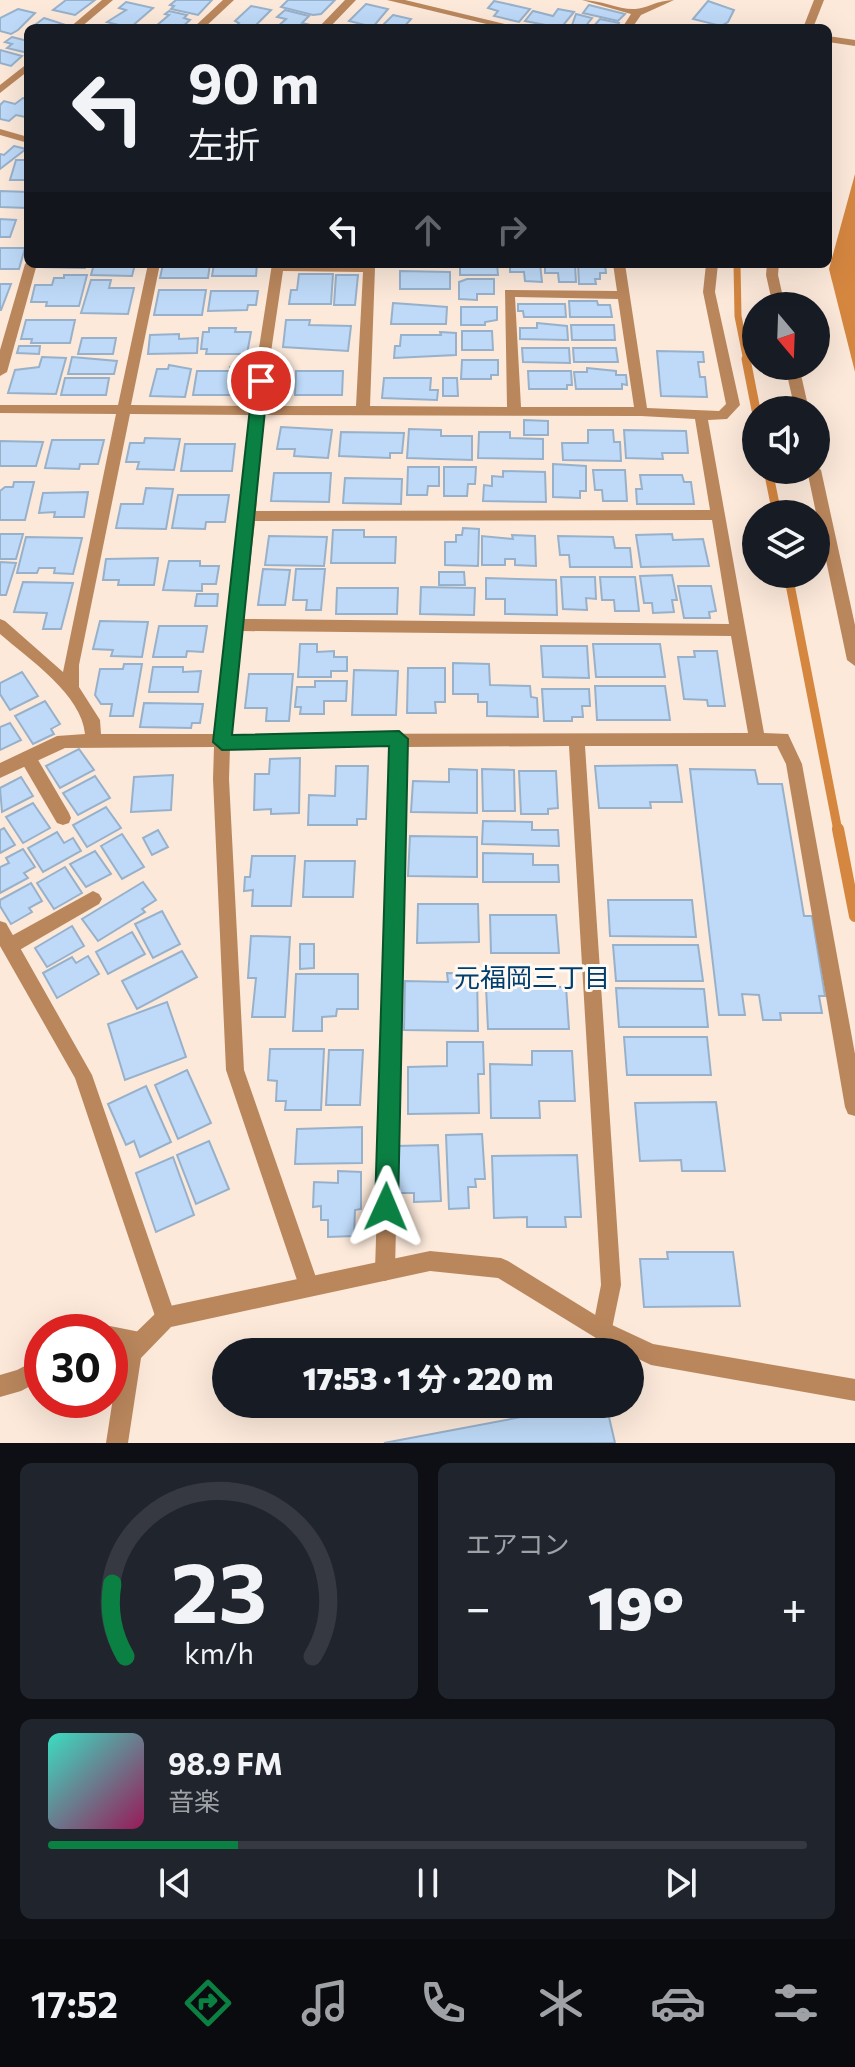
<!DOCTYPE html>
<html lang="ja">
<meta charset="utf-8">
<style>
:root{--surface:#171b24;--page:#20242c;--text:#f1f3f6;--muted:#9ea1a6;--line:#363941;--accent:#0b8043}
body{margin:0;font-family:Commissioner,"Noto Sans JP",sans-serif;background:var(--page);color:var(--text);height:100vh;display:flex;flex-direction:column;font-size:30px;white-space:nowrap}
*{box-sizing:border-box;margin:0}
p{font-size:26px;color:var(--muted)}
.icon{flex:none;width:44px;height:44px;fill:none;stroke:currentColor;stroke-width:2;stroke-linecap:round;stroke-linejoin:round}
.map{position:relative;height:1443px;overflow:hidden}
.drawer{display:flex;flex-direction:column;gap:20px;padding:20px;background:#0d0f14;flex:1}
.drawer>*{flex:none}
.top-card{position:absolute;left:24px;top:24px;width:808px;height:244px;border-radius:12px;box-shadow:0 8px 32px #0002;background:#171b24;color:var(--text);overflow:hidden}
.needle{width:52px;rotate:161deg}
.buttons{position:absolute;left:742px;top:292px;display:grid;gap:16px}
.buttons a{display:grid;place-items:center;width:88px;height:88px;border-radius:50%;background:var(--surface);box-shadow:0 8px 32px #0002;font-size:40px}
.speed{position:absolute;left:24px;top:1314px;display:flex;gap:16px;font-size:40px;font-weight:700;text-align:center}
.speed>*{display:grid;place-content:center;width:104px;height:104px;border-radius:50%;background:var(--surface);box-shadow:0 8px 32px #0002;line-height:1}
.speed .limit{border:12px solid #d22;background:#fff;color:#111}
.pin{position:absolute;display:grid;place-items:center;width:68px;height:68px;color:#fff;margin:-34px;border:4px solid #fff;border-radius:50%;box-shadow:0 2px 8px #0007}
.me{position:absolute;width:88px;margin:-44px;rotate:1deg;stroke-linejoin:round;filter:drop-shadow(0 0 6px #0008)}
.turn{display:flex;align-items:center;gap:28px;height:168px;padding:0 32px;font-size:36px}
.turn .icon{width:104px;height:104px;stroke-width:2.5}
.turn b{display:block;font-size:56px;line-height:68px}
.lanes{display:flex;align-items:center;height:76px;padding:0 32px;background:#0003;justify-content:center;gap:40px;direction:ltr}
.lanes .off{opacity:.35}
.big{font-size:60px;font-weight:800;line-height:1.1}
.drawer .card{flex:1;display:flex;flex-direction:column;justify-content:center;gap:12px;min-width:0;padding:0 28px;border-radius:12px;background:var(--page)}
.drawer .dial{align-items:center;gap:0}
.dial svg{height:208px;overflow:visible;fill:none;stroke:var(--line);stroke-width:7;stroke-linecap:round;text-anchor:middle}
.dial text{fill:var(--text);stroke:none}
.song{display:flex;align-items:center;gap:24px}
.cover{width:96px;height:96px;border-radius:12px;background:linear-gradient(135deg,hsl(170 70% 55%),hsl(330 70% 35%))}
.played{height:8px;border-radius:4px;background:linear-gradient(90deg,var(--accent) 25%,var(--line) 25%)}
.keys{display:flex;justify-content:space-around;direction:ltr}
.heat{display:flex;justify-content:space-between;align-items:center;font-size:44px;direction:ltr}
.drawer .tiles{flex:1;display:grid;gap:20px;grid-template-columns:1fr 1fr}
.card:last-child{grid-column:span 2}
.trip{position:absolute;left:212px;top:1338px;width:432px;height:80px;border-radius:40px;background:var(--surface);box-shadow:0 8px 32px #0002;font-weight:800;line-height:80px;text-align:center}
.tab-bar{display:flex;height:128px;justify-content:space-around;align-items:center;background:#090b0e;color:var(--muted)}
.tab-bar .icon{width:56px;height:56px}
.tab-bar .on{color:var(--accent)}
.tab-bar b{font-size:36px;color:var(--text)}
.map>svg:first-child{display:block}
.water{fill:#d58740}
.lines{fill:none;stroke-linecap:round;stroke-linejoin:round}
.stream-far2{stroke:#d58740;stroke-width:7}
.stream-far1{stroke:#d58740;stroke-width:9}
.stream{stroke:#d58740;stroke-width:12}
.building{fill:#bedaf8;stroke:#98b1cb;stroke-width:2}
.service{fill:#ba875d;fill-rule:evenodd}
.minor{fill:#ba875d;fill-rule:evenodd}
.tertiary{fill:#ba875d;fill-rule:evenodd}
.route{fill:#0b8043;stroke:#07532c;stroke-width:2}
.labels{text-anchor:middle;stroke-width:6;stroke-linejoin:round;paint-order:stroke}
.neighbourhood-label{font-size:26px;fill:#013e6e;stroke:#fff9f4}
</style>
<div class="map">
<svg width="855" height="1443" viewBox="0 0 855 1443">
<rect width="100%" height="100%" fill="#fce9da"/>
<polygon class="water" points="855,174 855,372 829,269"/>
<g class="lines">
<polyline class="stream-far2" points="737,264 738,316 747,361"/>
<g class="stream-far1">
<polyline points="746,359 756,410"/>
<polyline points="768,470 777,514"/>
<polyline points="788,574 838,831"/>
</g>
<polyline class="stream" points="838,829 855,916"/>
</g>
<g class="building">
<polygon points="66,0 95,0 75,15 53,10"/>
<polygon points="176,0 212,0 198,15 171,9 174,6 170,5"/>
<polygon points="288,0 335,0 321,14 313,15 281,7"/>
<polygon points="494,1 530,9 519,22 494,16 498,11 488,8"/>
<polygon points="708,1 734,10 728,22 721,26 693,19"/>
<polygon points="126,2 153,8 130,28 107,22 126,10 119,8"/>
<polygon points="366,4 388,9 373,27 349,21"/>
<polygon points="589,5 625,14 618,21 583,13"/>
<polygon points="251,6 271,10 253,28 236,26 239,23 235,21"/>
<polygon points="18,9 35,13 18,30 11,34 0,31 0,18"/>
<polygon points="558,9 574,12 561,28 525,21 533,11 553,16"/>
<polygon points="285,10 309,16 302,23 311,25 308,28 276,28 286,19 277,17"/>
<polygon points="169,11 187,15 184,18 190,20 181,28 148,28 156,26 169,15 165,14"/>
<polygon points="576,14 592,18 584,28 571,28"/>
<polygon points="393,15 411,19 403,28 380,28"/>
<polygon points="44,18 66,25 62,28 31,28"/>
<polygon points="600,19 619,23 616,28 592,28"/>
<polygon points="12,37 28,41 28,53 7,48 12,44 5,42"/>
<polygon points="0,50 22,56 11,66 0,63"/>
<polygon points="23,98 28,99 28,114 25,117 16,115 9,121 0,119 0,105 4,101 15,104"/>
<polygon points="14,146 26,149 0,169 0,154 4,155"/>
<polygon points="16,160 28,160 28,180 10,180"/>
<polygon points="0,191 28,192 28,208 0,207"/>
<polygon points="0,219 16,220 10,237 0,237"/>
<polygon points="0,248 25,248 19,269 0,269"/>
<polygon points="42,264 87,264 85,268 41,267"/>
<polygon points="94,264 135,264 132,276 91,275"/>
<polygon points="163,264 210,264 208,278 160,278"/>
<polygon points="214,264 257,264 256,276 212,276"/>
<polygon points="460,264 497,264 498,275 460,275"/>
<polygon points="510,264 540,264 542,282 525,281 524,272 510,272"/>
<polygon points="545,264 575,264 576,282 559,282 558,273 545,273"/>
<polygon points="578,264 605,264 606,273 600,273 600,279 595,279 596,284 579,284"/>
<polygon points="400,271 450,272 450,289 400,289"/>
<polygon points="299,274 333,274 331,304 289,304 291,290 297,290"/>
<polygon points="64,275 87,275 79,306 46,306 47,302 31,302 35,285 52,285 54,278 64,278"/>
<polygon points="336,275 358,275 355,305 334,305"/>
<polygon points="467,279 494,279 494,294 477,294 477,300 459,299 459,282"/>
<polygon points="91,280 111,280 109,288 134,288 128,314 81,313"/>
<polygon points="0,284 11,284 1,310 0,310"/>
<polygon points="159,290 206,290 202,315 154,315"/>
<polygon points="211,291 258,291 256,305 248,305 247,310 208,311"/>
<polygon points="569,301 597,301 598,305 610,305 612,317 570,317"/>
<polygon points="393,303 447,307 446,324 391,324"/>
<polygon points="518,304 565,304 566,317 524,317 523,311 518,311"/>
<polygon points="461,307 497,307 497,320 485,322 485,325 461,325"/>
<polygon points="26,320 75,320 70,343 31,343 32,339 21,339"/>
<polygon points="286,320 310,320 309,325 351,326 348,351 283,347"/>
<polygon points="537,323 567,326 568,340 520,339 520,328 537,328"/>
<polygon points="571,325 614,325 615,340 572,340"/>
<polygon points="209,328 236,328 235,332 251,332 247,354 206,354 207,349 201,349 203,332 209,332"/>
<polygon points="462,331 492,331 493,350 462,350"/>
<polygon points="440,332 456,333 456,355 394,358 395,346 400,346 401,335 441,335"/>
<polygon points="179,334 179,339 198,338 197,353 148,354 150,335"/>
<polygon points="82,338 116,338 113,354 78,354"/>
<polygon points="19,346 40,346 39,354 17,353"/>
<polygon points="522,348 569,348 570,363 523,362"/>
<polygon points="573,348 616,348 618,362 574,362"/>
<polygon points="657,351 703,352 704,362 698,362 700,377 705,377 707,397 661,396"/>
<polygon points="42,357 66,358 56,394 8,393 15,370 39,367"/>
<polygon points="72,357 117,361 114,374 68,374"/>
<polygon points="462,360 498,360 498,375 491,375 491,379 461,379"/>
<polygon points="169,365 191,369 185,397 150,396 157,369 168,369"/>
<polygon points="230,367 246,367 242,395 193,395 197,371 230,371"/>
<polygon points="587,368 616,371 616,375 626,375 627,385 622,384 622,389 576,389 574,372 587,372"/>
<polygon points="296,371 343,371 342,395 295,395"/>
<polygon points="528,371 571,371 572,385 567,385 567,389 529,389"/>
<polygon points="65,378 109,378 106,395 61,395"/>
<polygon points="384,378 431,378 430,390 438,390 437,400 382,398"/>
<polygon points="443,378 457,378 458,396 443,396"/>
<polygon points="524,420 548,421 548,435 524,435"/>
<polygon points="281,427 332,430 328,458 294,456 295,449 277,449"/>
<polygon points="409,429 441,430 441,436 472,436 472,460 407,458"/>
<polygon points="588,430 613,430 614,442 620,442 621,461 563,460 562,443 588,443"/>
<polygon points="624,430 686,431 688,453 662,453 663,459 626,458"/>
<polygon points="341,432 404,433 402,453 390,453 390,458 339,456"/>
<polygon points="479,432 510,432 510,438 543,439 543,459 478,458"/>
<polygon points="145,438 180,439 174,470 137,469 139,462 126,462 130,443 144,443"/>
<polygon points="52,440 104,440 98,464 80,464 79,469 45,468"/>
<polygon points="0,441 43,442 36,466 0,466"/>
<polygon points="185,444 235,444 232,471 181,471"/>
<polygon points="553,464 586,466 586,491 580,491 580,498 553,497"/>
<polygon points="408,467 439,467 439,486 428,486 427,495 407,495"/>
<polygon points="444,467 476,467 475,484 468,484 467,496 444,496"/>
<polygon points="593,470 625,470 627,501 603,501 602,490 595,490"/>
<polygon points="503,471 545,472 546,502 483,501 484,485 492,486 492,476 503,477"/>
<polygon points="274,473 331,473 329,502 271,501"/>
<polygon points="640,475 682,475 684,482 691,482 694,504 637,504 636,489 642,489"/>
<polygon points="345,478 402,479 401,504 343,503"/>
<polygon points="14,482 34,482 25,520 0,520 0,491 5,487 13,487"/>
<polygon points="146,488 173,489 166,529 116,528 121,504 143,504"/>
<polygon points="88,492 84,517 54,517 55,512 39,513 43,493"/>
<polygon points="178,495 229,495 225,522 206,522 205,529 172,528"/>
<polygon points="463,528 479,529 478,566 445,565 445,542 456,542 456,535 462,535"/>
<polygon points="333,530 364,530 364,537 396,537 395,563 331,563"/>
<polygon points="0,534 23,534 16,559 0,559"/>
<polygon points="672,534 673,540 703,539 709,566 641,567 636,535"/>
<polygon points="512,535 535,536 536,566 515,565 515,559 505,559 505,565 482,565 482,536 513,539"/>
<polygon points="269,536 327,537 324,566 265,565"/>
<polygon points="558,536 613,537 615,548 630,548 632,567 570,567 569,555 560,555"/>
<polygon points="26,537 82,538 73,574 54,573 55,568 39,568 37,573 17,573"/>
<polygon points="158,558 154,585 118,585 119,580 103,580 106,559"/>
<polygon points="169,561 200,561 200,566 219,566 216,584 202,584 202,591 163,590"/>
<polygon points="0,562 16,563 6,595 0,595"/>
<polygon points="263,569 290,570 285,605 258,605"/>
<polygon points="296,569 325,569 321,610 306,610 307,600 293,600"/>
<polygon points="439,572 464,572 465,585 439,585"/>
<polygon points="672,575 677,600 672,600 674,612 653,613 652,603 644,603 640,576"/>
<polygon points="561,577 595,577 596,599 586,598 587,610 563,609"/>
<polygon points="600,577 635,577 639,611 615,611 614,600 602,600"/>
<polygon points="486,578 556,580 557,615 505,614 505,599 486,599"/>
<polygon points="23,582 73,583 61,629 43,629 47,613 14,612"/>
<polygon points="678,586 711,586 716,611 709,612 710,618 684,618"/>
<polygon points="421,587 475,588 474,615 420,614"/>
<polygon points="337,588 398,588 397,614 336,614"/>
<polygon points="197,594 218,594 217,606 195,606"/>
<polygon points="100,621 148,622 142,657 111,656 113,650 93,649"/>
<polygon points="159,626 207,626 203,652 187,651 186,657 153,657"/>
<polygon points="300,644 317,644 317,652 334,651 334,657 347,657 347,671 331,671 331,677 298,677"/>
<polygon points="593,644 660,644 665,677 596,677"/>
<polygon points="541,646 587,646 589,678 543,677"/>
<polygon points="694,651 717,651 725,706 708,706 707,700 684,699 678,657 695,657"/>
<polygon points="453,663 489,664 490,685 530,686 531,697 537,698 538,717 487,716 487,702 478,702 478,694 453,694"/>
<polygon points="124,664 142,664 133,716 110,716 112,704 101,704 95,695 100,669 123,669"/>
<polygon points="153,667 183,667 183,672 201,671 198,692 149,692"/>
<polygon points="408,668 445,668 445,702 435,702 436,713 407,713"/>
<polygon points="354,670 398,671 396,715 352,715"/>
<polygon points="22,672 38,696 10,710 0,694 0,683"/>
<polygon points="249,674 293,674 289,721 266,721 267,708 245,708"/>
<polygon points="315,681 347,681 346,701 324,701 324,714 300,714 301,707 295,707 297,687 315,687"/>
<polygon points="595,686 665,686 670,720 597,720"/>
<polygon points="542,689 589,689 590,706 582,706 583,717 572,717 572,721 544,721"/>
<polygon points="45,701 60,724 51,729 54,734 33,744 15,716"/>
<polygon points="144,703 203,704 200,723 192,723 191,728 140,727"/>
<polygon points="10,723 21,740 0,750 0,727"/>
<polygon points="79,749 94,770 60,788 46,766"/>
<polygon points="300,758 299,813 271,814 271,809 254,810 255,774 269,774 270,759"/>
<polygon points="677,765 682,802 650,802 651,808 599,808 595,766"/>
<polygon points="336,766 368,766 366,819 357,819 357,825 308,825 309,795 335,796"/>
<polygon points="449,769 477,770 477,813 411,812 413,781 449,782"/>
<polygon points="482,769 514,770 515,811 483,811"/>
<polygon points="690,769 755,770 758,784 782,784 804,916 812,916 825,996 819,996 822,1013 780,1013 781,1020 763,1020 759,995 742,994 745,1015 719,1015"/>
<polygon points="519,771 556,771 558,808 548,809 548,814 521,814"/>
<polygon points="173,775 171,810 131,812 134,777"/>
<polygon points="95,776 110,798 78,815 63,793"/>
<polygon points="21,777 33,796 2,812 0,788"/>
<polygon points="33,803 50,828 23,843 6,817"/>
<polygon points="106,807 121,828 87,847 73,825"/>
<polygon points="483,821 532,822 532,830 558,830 559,846 482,844"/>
<polygon points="4,828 15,845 0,853 0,830"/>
<polygon points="158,830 168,847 152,855 143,838"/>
<polygon points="57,832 64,843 73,838 81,851 43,872 28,848"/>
<polygon points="122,834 144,867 122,879 101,846"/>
<polygon points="410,836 477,837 477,877 408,876"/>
<polygon points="23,849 35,867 24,873 28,878 0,893 0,867 9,863 6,858"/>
<polygon points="95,851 111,874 86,887 70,864"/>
<polygon points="483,853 533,854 533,865 558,865 559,882 483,882"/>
<polygon points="252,856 295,856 291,906 252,906 253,890 244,891 245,877 250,877"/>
<polygon points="305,861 355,861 353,897 303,897"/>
<polygon points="65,867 82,893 54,909 37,883"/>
<polygon points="143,882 156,900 142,909 145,912 98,941 82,919"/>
<polygon points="31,883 42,901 29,908 32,912 11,924 0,906 0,900"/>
<polygon points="608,900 692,900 696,937 610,936"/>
<polygon points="418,904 478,904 479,942 417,943"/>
<polygon points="162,911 180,944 153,958 135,924"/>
<polygon points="490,915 556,915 559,953 491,953"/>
<polygon points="72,926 84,946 47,967 35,948"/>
<polygon points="132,932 145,954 108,974 96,952"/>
<polygon points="251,936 290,937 285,1017 252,1017 256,978 248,978"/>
<polygon points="300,944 314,944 314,968 300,969"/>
<polygon points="613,945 698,945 703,981 616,981"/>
<polygon points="182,951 197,977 137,1009 122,981"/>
<polygon points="88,956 99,974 57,998 43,973 72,957 76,963"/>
<polygon points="447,973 477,974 478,1031 404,1030 405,981 448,982"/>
<polygon points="296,974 358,974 358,1009 337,1009 336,1016 322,1017 322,1031 293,1031"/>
<polygon points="486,987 566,987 569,1029 488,1029"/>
<polygon points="616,988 704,989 708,1027 619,1027"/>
<polygon points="167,1002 186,1057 125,1080 108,1024"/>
<polygon points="624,1037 707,1037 711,1075 627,1075"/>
<polygon points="447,1042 483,1042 484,1074 478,1074 479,1113 408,1114 408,1067 447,1066"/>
<polygon points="270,1049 324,1049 321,1110 285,1110 286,1101 276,1101 277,1081 268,1080"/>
<polygon points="329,1050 363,1050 360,1105 326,1105"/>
<polygon points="532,1051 572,1051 575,1101 539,1101 540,1118 491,1118 490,1064 532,1065"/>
<polygon points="187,1070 211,1123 178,1139 155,1085"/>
<polygon points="146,1086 171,1142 140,1157 134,1141 126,1145 108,1104"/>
<polygon points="716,1102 725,1171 682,1171 681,1160 640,1161 635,1103"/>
<polygon points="362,1127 362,1163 295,1164 297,1129"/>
<polygon points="482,1134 485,1179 475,1179 476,1187 468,1187 469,1208 449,1209 446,1135"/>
<polygon points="209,1141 229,1189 196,1204 177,1155"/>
<polygon points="438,1145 441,1201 414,1202 414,1193 397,1193 396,1146"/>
<polygon points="577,1155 581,1217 565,1217 566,1227 527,1227 527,1217 494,1218 492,1156"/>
<polygon points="173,1157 194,1215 156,1232 136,1173"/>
<polygon points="338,1171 361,1172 361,1209 355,1210 354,1236 328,1237 328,1220 321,1220 321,1206 313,1207 314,1182 338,1183"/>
<polygon points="667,1252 733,1252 740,1306 644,1307 640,1259 668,1259"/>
<polygon points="590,1404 606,1404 615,1443 384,1443"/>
</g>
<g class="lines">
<g class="service">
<polygon points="28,751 34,753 69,813 71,818 69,823 63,825 57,823 22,763 20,758 22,753"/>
<polygon points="93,891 99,894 102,899 99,904 16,952 10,954 4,952 1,946 4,940"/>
</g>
<g class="minor">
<polygon points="102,0 113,0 80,28 69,28"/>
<polygon points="223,0 234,0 204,28 193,28"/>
<polygon points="345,0 356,0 329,28 318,28"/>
<polygon points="387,0 405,0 521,28 503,28"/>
<path d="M582,0C601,0 620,10 635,9C646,9 657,0 674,0L641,15L632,28H622L631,14Z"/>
<polygon points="828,36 855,40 855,46 828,42"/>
<polygon points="28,63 28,71 0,93 0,85"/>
<polygon points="0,129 28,137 28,143 0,135"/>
<polygon points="28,261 28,264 37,264 7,372 0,376 0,350 25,264"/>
<path d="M148,264H160L131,405L250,406L272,264C292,264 363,260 375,268L370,406L507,407L505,290L617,291L613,264H625L647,408L719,411L726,404L703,292L706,264H718L715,292L740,405L727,419L708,420L764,733L788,734L802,764L855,1054V1116L848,1114L845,1107L786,764L777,746H585L621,1285L610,1338L603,1342L596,1338L592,1331L601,1285L569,746L407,747L395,1271L392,1278L385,1281L378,1278L375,1271L391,747H230L229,779L244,1070L319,1286L316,1293L309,1296L302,1293L299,1286L226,1070L213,779L214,747L65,748L0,778V763L57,736L85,734C82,695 29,659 0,634V619L5,621L63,672L116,414L0,413V405H118ZM283,271L363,272L356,406H263ZM515,297L618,299L634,407H521ZM130,414L249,415L241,516L215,734H101L100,720L79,687V665ZM262,415L641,416L695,419L710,510L256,511ZM712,520L729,624L244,619L255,521ZM242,631L731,636L748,733L231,734Z"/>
<polygon points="0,921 6,923 92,1075 176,1318 172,1325 165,1329 158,1325 75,1078 0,946"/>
<polygon points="110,1326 150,1334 154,1341 150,1348 143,1352 110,1348 110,1332 101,1332"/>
<polygon points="42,1357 42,1380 21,1391 0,1397 0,1375 17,1370"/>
</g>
<g class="tertiary">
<polygon points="814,0 824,0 813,28 803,28"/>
<polygon points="767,264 779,264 778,275 785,306 773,306 766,275"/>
<polygon points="785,366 799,366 809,410 795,410"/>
<polygon points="816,466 821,470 855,625 855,666 847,660 807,470 816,470"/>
<polygon points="430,1251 501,1258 508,1261 610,1324 653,1344 855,1379 855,1401 651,1365 630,1355 630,1352 624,1352 596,1338 498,1278 430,1271 171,1327 141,1358 128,1443 106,1443 120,1353 123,1345 158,1311 165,1307"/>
</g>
</g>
<polygon class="route" points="261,376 268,381 232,735 399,731 408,739 398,1207 394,1215 386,1218 378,1215 375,1207 389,746 222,750 213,742 253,381"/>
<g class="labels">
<g class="neighbourhood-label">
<text x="532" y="987">元福岡三丁目</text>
</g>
</g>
</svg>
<div class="buttons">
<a><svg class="needle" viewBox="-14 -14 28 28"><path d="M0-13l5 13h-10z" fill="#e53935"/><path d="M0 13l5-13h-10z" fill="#9ea1a6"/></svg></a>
<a><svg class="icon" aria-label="sound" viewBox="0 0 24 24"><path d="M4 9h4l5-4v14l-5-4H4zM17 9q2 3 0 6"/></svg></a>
<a><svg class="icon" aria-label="layers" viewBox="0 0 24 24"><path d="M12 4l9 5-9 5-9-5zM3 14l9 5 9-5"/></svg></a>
</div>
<div class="speed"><div class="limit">30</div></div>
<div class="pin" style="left:261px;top:381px;background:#d93025"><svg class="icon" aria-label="arrive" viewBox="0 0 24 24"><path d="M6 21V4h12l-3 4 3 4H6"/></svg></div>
<svg class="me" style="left:386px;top:1207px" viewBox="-20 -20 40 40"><path d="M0-17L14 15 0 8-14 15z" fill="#0b8043" stroke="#fff" stroke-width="4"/></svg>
<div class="trip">17:53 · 1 分 · 220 m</div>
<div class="top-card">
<div class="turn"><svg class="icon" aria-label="left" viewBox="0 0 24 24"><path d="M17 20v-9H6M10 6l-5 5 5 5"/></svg><div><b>90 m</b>左折</div></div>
<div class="lanes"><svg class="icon" aria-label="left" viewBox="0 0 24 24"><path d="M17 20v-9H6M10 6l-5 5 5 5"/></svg><svg class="icon off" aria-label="ahead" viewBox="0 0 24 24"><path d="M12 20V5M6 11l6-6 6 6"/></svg><svg class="icon off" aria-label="right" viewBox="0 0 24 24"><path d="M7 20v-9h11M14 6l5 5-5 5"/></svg></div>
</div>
</div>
<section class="drawer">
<div class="tiles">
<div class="card dial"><svg viewBox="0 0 100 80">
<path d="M14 69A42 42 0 1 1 86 69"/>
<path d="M14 69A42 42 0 0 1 9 41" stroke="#0b8043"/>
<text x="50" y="56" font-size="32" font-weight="700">23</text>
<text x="50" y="72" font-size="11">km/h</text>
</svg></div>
<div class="card"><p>エアコン</p>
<div class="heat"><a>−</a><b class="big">19°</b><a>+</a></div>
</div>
<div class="card">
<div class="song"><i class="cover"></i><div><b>98.9 FM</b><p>音楽</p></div></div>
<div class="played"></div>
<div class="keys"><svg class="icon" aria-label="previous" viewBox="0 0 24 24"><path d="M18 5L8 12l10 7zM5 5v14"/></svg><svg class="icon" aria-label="pause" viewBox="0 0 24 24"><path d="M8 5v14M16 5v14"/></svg><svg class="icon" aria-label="next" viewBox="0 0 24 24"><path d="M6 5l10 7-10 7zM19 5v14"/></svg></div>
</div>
</div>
</section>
<nav class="tab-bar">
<b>17:52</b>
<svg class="icon on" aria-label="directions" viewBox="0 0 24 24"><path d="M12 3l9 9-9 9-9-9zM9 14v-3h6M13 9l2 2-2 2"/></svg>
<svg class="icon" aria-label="music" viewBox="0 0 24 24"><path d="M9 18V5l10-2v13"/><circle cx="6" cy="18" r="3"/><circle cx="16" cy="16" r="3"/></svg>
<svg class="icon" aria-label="phone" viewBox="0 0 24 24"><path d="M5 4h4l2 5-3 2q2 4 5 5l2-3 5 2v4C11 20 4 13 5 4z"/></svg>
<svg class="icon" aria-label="climate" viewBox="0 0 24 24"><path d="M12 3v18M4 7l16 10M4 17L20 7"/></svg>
<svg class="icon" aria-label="car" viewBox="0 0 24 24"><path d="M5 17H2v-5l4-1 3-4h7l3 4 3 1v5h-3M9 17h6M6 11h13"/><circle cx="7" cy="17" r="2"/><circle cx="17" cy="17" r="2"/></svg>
<svg class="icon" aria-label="filters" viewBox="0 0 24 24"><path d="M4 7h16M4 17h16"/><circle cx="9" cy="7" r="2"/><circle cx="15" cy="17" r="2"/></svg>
</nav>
